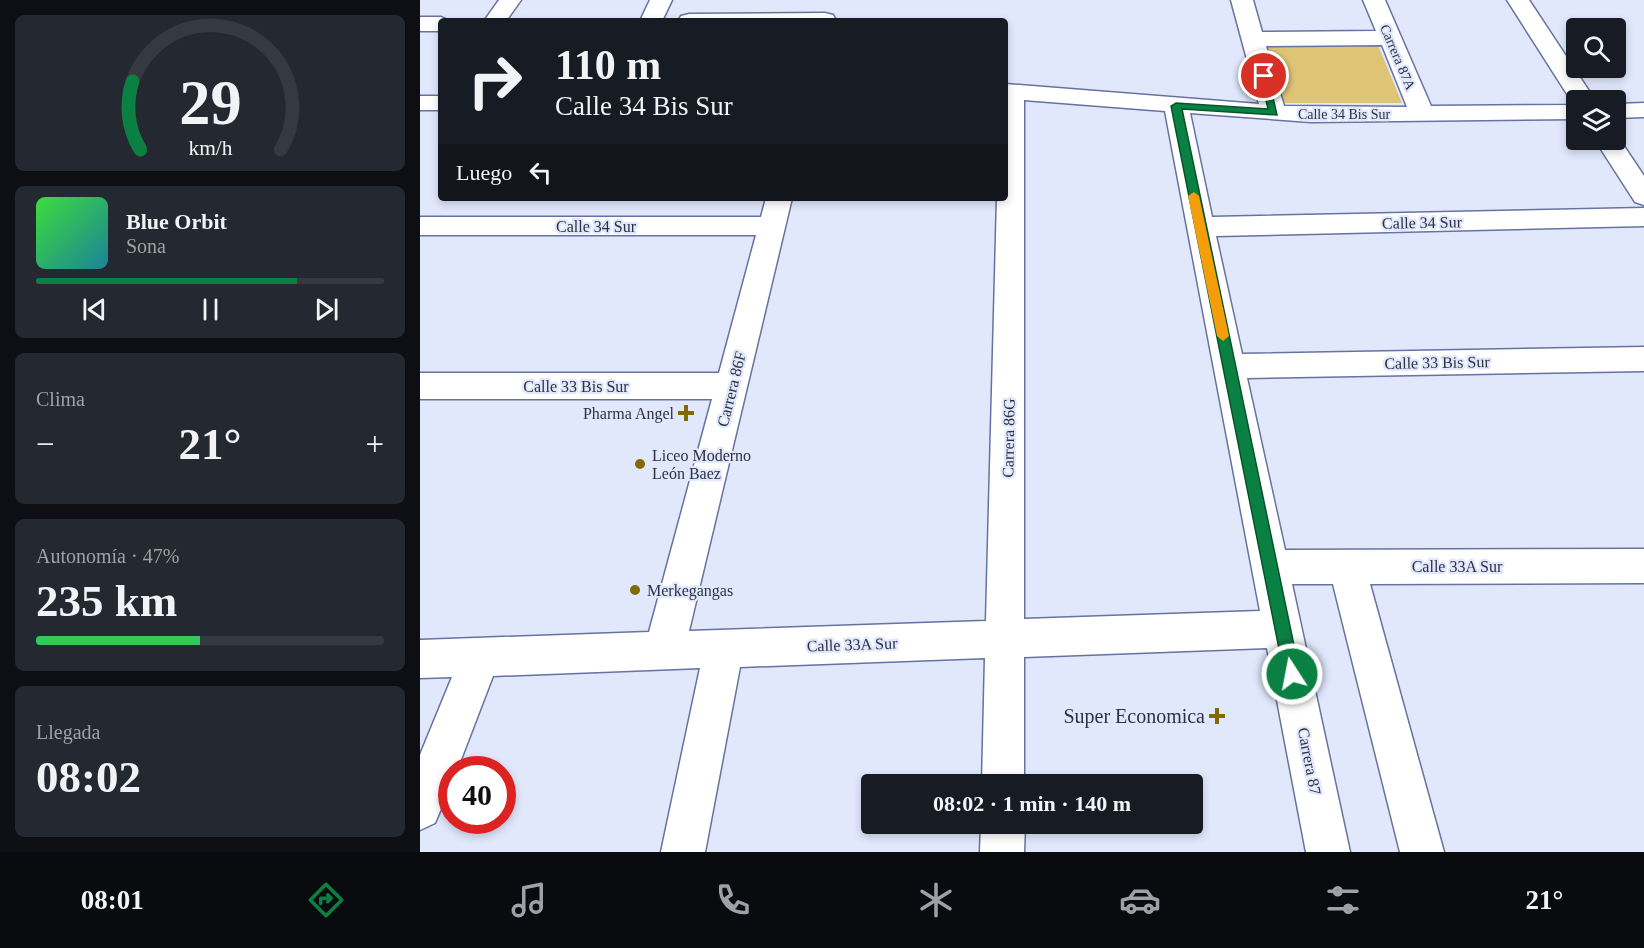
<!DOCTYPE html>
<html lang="es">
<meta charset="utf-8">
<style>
:root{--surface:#171b24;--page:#242831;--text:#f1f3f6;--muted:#9ea1a6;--line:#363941;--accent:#0b8043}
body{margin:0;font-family:"Times New Roman",serif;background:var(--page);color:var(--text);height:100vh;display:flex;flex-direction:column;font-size:22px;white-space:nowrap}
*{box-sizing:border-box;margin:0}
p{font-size:20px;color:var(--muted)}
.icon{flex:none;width:33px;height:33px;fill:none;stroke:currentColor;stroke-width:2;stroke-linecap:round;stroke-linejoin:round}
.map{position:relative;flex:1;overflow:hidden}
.drawer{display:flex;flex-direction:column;gap:15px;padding:15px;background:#0d0f14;width:420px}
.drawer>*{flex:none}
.guide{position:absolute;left:18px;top:18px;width:570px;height:183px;border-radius:6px;box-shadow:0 3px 9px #0003;background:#171b24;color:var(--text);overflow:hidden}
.fabs{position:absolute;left:1146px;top:18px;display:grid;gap:12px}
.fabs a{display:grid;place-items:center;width:60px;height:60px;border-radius:6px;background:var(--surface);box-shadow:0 3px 9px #0003;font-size:30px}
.speed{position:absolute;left:18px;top:756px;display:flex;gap:12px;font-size:30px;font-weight:700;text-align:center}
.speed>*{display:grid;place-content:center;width:78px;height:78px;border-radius:50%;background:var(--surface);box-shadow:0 3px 9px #0003;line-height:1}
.speed .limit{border:9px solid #d22;background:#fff;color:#111}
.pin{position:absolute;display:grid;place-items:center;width:51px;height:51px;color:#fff;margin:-26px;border:3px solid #fff;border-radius:50%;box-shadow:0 2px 6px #0007}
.me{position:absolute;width:66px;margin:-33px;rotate:349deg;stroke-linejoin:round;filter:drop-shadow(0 0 4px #0008)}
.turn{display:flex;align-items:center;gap:21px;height:126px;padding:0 18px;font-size:27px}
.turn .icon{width:78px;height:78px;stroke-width:2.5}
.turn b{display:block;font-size:42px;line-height:51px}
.then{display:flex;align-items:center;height:57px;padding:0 18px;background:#0003;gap:12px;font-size:22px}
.big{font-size:45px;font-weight:700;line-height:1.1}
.drawer .card{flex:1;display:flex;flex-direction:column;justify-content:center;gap:9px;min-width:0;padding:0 21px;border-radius:9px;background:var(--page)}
.drawer .dial{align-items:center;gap:0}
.dial svg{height:156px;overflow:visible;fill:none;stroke:var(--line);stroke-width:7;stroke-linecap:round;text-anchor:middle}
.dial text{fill:var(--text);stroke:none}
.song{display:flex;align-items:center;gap:18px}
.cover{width:72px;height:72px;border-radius:9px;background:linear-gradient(135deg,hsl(120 70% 55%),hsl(190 70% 35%))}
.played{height:6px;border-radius:3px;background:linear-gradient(90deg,var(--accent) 75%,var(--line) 75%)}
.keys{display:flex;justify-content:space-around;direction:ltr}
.heat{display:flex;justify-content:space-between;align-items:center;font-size:33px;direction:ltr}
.charge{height:9px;border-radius:4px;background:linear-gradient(90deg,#34c759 47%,var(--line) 0)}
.trip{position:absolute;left:441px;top:774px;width:342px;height:60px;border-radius:6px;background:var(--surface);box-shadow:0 3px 9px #0003;font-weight:700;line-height:60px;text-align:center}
.menu{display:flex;height:96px;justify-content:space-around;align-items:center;background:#090b0e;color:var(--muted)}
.menu .icon{width:42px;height:42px}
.menu .selected{color:var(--accent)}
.menu b{font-size:27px;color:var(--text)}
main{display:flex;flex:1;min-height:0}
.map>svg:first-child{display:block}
.green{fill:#dec475}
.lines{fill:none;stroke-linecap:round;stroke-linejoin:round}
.minor-casing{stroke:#6672a0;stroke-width:3}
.minor{fill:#fff;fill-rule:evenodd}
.route{fill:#0b8043;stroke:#07532c;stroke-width:1.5}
.slow{fill:#f59e0b}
.poi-dot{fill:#836903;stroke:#e1e8fc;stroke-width:2}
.labels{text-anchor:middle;stroke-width:4.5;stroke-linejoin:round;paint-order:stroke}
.far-street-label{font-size:14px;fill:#2c3145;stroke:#e1e8fc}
.street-label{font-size:16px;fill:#2c3145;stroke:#e1e8fc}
.poi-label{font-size:16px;fill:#2c3145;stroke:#e1e8fc;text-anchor:start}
.near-poi-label{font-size:20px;fill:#2c3145;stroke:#e1e8fc;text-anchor:end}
</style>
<main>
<section class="drawer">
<div class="card dial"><svg viewBox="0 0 100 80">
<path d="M14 69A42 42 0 1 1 86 69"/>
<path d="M14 69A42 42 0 0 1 10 34" stroke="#0b8043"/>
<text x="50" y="56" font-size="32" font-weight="700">29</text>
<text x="50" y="72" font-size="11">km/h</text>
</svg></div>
<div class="card">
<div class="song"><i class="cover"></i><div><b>Blue Orbit</b><p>Sona</p></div></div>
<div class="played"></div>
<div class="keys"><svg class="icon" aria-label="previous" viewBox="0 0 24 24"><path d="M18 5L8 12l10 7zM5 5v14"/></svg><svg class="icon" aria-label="pause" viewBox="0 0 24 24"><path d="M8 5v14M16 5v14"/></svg><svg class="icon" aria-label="next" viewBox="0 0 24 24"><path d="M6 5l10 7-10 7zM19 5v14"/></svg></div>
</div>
<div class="card"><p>Clima</p>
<div class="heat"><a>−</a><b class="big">21°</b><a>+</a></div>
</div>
<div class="card"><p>Autonomía · 47%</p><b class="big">235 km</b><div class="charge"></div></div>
<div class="card"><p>Llegada</p><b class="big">08:02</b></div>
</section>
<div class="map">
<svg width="1224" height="852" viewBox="0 0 1224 852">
<rect width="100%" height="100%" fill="#e1e8fc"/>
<polygon class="green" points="958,45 982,103 862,103 845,46"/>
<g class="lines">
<defs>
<g id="minor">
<polygon points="79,0 101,0 86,21 64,21"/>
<polygon points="230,0 252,0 242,21 220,21"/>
<path d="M811,0H833L842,32L956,31L943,0H965L1011,106L1154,105L1087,0H1109L1175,100H1156V119L891,122L770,113L792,217L1224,208V226L796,236L822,354L1224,347V371L827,378L865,550L1224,549V583L950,584L1024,852H980L913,584H872L930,852H886L847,648L604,657V784H562L565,658L320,667L285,852H241L280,668L73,676L37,770H32V783L15,823L0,830V755L32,677L0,678V640L229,632L292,399H0V373H299L336,235H0V217H341L346,198H372L269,631L566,621L577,198H585V84L839,104ZM962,45L987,107L864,106L846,46ZM604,100L745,111L840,611L604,619Z"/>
<polygon points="405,13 413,15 416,20 258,21 261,16 269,14"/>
<polygon points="0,17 21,17 30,21 21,21 21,31 0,31"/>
<rect x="0" y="96" width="21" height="14"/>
<polygon points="1224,103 1224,117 1196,118 1196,104"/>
<polygon points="1196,134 1224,176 1224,205 1215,202 1175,140 1196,140"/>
<polygon points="561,824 605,824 604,852 560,852"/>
</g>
</defs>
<use href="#minor" class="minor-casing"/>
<use href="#minor" class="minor"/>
</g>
<polygon class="route" points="840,74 848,76 857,115 762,109 880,674 878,680 872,682 866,680 864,674 751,106 756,103 848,109"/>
<polygon class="slow" points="774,192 779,196 809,336 803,341 797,336 768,196"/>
<g class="poi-dot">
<path d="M263 404h6v6h6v6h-6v6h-6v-6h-6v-6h6z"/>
<circle cx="220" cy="464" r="6"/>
<circle cx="215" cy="590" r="6"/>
<path d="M794 707h6v6h6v6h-6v6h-6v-6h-6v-6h6z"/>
</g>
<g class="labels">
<g class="far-street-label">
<text transform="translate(978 57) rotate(67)" y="5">Carrera 87A</text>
<text x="924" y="119">Calle 34 Bis Sur</text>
</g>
<g class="street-label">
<text transform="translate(1002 222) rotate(-1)" y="6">Calle 34 Sur</text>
<text x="176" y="232">Calle 34 Sur</text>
<text transform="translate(1017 362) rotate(-1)" y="6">Calle 33 Bis Sur</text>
<text x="156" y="392">Calle 33 Bis Sur</text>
<text transform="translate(311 389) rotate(-76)" y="6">Carrera 86F</text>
<text transform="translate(588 438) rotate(-89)" y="6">Carrera 86G</text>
<text x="1037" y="572">Calle 33A Sur</text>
<text transform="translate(432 644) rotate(-2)" y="6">Calle 33A Sur</text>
<text transform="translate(890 761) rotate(79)" y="6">Carrera 87</text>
</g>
<g class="poi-label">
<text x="254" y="419" text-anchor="end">Pharma Angel</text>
<text x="232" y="461">Liceo Moderno<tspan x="232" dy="18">León Baez</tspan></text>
<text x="227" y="596">Merkegangas</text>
</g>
<g class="near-poi-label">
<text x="785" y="723">Super Economica</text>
</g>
</g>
</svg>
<div class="fabs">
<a><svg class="icon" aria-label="search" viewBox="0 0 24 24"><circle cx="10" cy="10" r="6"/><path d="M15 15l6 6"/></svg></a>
<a><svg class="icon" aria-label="layers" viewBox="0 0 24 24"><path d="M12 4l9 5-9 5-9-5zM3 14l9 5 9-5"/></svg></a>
</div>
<div class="speed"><div class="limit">40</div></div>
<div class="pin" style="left:844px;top:76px;background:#d93025"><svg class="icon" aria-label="arrive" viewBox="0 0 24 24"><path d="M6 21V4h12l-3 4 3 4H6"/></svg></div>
<svg class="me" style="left:872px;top:674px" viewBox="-20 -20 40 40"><circle r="17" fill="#0b8043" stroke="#fff" stroke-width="3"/><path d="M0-11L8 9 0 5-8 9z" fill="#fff"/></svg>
<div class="trip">08:02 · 1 min · 140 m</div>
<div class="guide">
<div class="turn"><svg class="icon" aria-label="right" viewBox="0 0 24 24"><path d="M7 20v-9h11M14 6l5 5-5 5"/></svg><div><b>110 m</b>Calle 34 Bis Sur</div></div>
<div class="then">Luego<svg class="icon" aria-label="left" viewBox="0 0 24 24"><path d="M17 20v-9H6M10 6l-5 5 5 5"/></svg></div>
</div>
</div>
</main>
<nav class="menu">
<b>08:01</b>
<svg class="icon selected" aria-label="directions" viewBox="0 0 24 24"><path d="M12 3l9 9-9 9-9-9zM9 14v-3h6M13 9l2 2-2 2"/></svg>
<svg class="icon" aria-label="music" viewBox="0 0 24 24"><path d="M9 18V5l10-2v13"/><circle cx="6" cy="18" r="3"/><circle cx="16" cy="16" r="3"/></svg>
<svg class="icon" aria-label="phone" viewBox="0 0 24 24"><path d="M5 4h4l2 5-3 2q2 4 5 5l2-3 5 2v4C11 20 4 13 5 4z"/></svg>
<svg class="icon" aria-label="climate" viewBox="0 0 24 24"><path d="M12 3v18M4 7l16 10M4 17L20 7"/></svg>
<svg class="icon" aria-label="car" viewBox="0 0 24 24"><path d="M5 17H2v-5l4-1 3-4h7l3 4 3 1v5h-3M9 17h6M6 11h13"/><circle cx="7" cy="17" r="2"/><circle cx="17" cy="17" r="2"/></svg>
<svg class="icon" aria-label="filters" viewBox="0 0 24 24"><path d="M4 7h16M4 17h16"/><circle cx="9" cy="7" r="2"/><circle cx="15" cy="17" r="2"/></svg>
<b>21°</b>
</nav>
